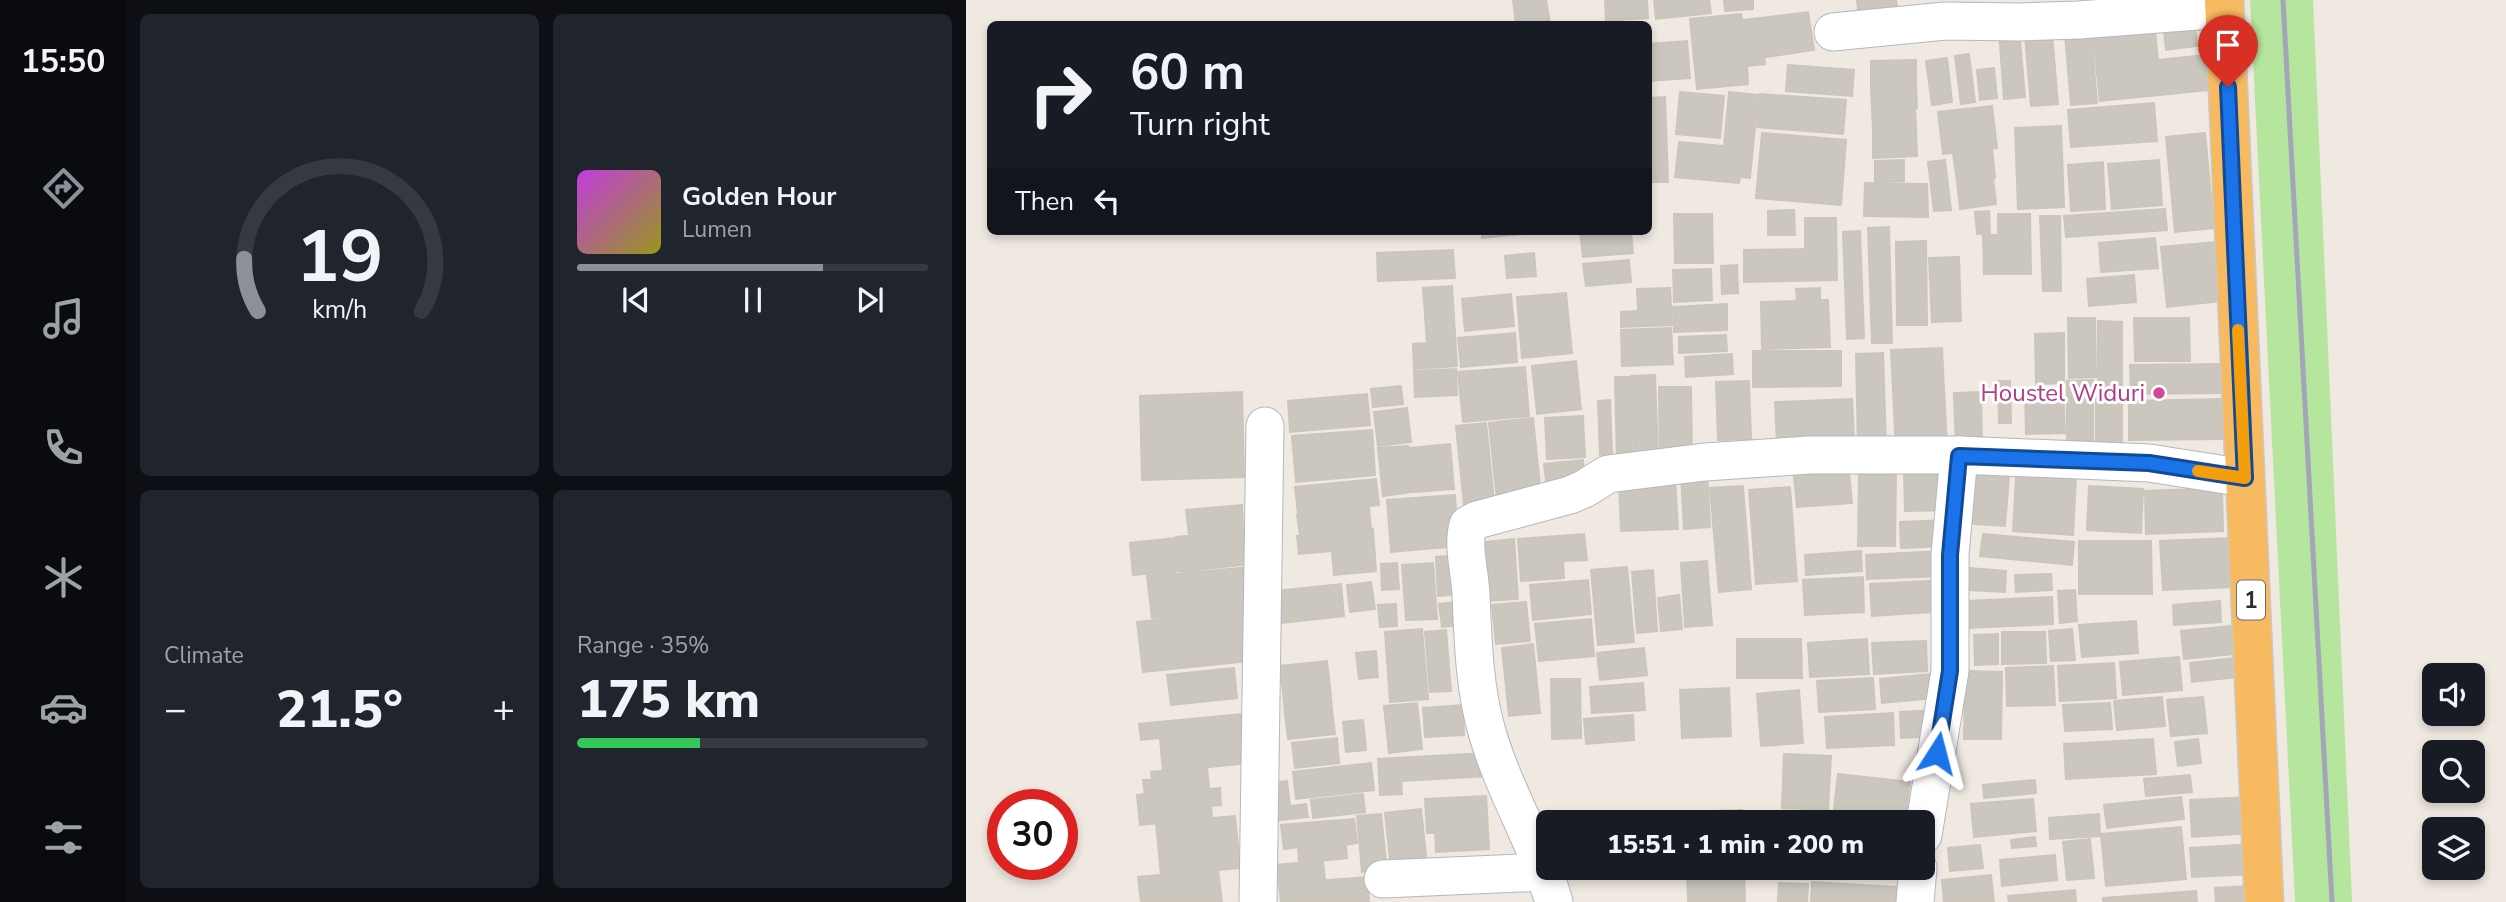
<!DOCTYPE html>
<meta charset="utf-8">
<style>
:root{--surface:#171b24;--page:#20242c;--text:#f1f3f6;--muted:#9ea1a6;--line:#363941;--accent:#8c9099}
body{margin:0;font-family:"Nunito Sans",sans-serif;background:var(--page);color:var(--text);height:100vh;display:flex;flex-direction:column;font-size:26px;white-space:nowrap}
*{box-sizing:border-box;margin:0}
p{font-size:23px;color:var(--muted)}
.icon{flex:none;width:38px;height:38px;fill:none;stroke:currentColor;stroke-width:2;stroke-linecap:round;stroke-linejoin:round}
.map{position:relative;flex:1;overflow:hidden}
.sheet{display:flex;flex-direction:column;gap:14px;padding:14px;background:#0d0f14;width:840px}
.sheet>*{flex:none}
.hud{position:absolute;left:21px;top:21px;width:665px;height:214px;border-radius:10px;box-shadow:0 4px 10px #0003;background:#171b24;color:var(--text);overflow:hidden}
.buttons{position:absolute;left:1456px;top:663px;display:grid;gap:14px}
.buttons a{display:grid;place-items:center;width:63px;height:63px;border-radius:10px;background:var(--surface);box-shadow:0 4px 10px #0003;font-size:35px}
.speed{position:absolute;left:21px;top:789px;display:flex;gap:14px;font-size:35px;font-weight:700;text-align:center}
.speed>*{display:grid;place-content:center;width:91px;height:91px;border-radius:50%;background:var(--surface);box-shadow:0 4px 10px #0003;line-height:1}
.speed .limit{border:10px solid #d22;background:#fff;color:#111}
.pin{position:absolute;display:grid;place-items:center;width:60px;height:60px;color:#fff;margin:-72px -30px;border-radius:50% 50% 50% 0;rotate:-45deg;box-shadow:0 0 7px #0007}
.pin .icon{rotate:45deg}
.me{position:absolute;width:77px;margin:-38px;rotate:9deg;stroke-linejoin:round;filter:drop-shadow(0 0 5px #0008)}
.turn{display:flex;align-items:center;gap:24px;height:147px;padding:0 28px;font-size:32px}
.turn .icon{width:91px;height:91px;stroke-width:2.5}
.turn b{display:block;font-size:49px;line-height:60px}
.then{display:flex;align-items:center;height:66px;padding:0 28px;background:#0003;gap:14px;font-size:26px}
.big{font-size:52px;font-weight:800;line-height:1.1}
.sheet .card{flex:1;display:flex;flex-direction:column;justify-content:center;gap:10px;min-width:0;padding:0 24px;border-radius:10px;background:var(--page)}
.sheet .dial{align-items:center;gap:0}
.dial svg{height:182px;overflow:visible;fill:none;stroke:var(--line);stroke-width:7;stroke-linecap:round;text-anchor:middle}
.dial text{fill:var(--text);stroke:none}
.song{display:flex;align-items:center;gap:21px}
.cover{width:84px;height:84px;border-radius:10px;background:linear-gradient(135deg,hsl(290 70% 55%),hsl(60 70% 35%))}
.played{height:7px;border-radius:4px;background:linear-gradient(90deg,var(--accent) 70%,var(--line) 70%)}
.keys{display:flex;justify-content:space-around;direction:ltr}
.heat{display:flex;justify-content:space-between;align-items:center;font-size:38px;direction:ltr}
.charge{height:10px;border-radius:5px;background:linear-gradient(90deg,#34c759 35%,var(--line) 0)}
.sheet .tiles{flex:1;display:grid;gap:14px;grid-template-columns:repeat(2,1fr)}
.trip{position:absolute;left:570px;top:810px;width:399px;height:70px;border-radius:10px;background:var(--surface);box-shadow:0 4px 10px #0003;font-weight:800;line-height:70px;text-align:center}
main{display:flex;flex:1;min-height:0}
.menu{display:flex;flex-direction:column;width:126px;justify-content:space-around;align-items:center;background:#090b0e;color:var(--muted)}
.menu .icon{width:49px;height:49px}
.menu .on{color:var(--accent)}
.menu b{font-size:32px;color:var(--text)}
.map>svg:first-child{display:block}
.green{fill:#b6e59e}
.building{fill:#cbc7bf;stroke:#cbc5ba;stroke-width:2}
.lines{fill:none;stroke-linecap:round;stroke-linejoin:round}
.minor-casing{stroke:#b4b7c1;stroke-width:39}
.trunk-casing{stroke:#c9c9c9;stroke-width:41}
.minor{stroke:#fff;stroke-width:37}
.trunk{stroke:#f8ba60;stroke-width:38}
.rail{stroke:#a3a6b8;stroke-width:5}
.route-casing{stroke:#114b97;stroke-width:18}
.route{stroke:#1a73e8;stroke-width:12}
.slow{stroke:#f59e0b;stroke-width:12}
.hotel-dot{fill:#d1479c;stroke:#fff;stroke-width:2.5}
.labels{text-anchor:middle;stroke-width:6;stroke-linejoin:round;paint-order:stroke}
.shield{fill:#fff;stroke:#6d6d6d;stroke-width:2}
.shield-label{font-size:23px;font-weight:bold;fill:#2e2e2e}
.hotel-label{font-size:24px;fill:#b23c85;stroke:#fff;text-anchor:end}
</style>
<main>
<nav class="menu">
<b>15:50</b>
<svg class="icon on" aria-label="directions" viewBox="0 0 24 24"><path d="M12 3l9 9-9 9-9-9zM9 14v-3h6M13 9l2 2-2 2"/></svg>
<svg class="icon" aria-label="music" viewBox="0 0 24 24"><path d="M9 18V5l10-2v13"/><circle cx="6" cy="18" r="3"/><circle cx="16" cy="16" r="3"/></svg>
<svg class="icon" aria-label="phone" viewBox="0 0 24 24"><path d="M5 4h4l2 5-3 2q2 4 5 5l2-3 5 2v4C11 20 4 13 5 4z"/></svg>
<svg class="icon" aria-label="climate" viewBox="0 0 24 24"><path d="M12 3v18M4 7l16 10M4 17L20 7"/></svg>
<svg class="icon" aria-label="car" viewBox="0 0 24 24"><path d="M5 17H2v-5l4-1 3-4h7l3 4 3 1v5h-3M9 17h6M6 11h13"/><circle cx="7" cy="17" r="2"/><circle cx="17" cy="17" r="2"/></svg>
<svg class="icon" aria-label="filters" viewBox="0 0 24 24"><path d="M4 7h16M4 17h16"/><circle cx="9" cy="7" r="2"/><circle cx="15" cy="17" r="2"/></svg>
</nav>
<section class="sheet">
<div class="tiles">
<div class="card dial"><svg viewBox="0 0 100 80">
<path d="M14 69A42 42 0 1 1 86 69"/>
<path d="M14 69A42 42 0 0 1 8 46" stroke="#8c9099"/>
<text x="50" y="56" font-size="32" font-weight="700">19</text>
<text x="50" y="72" font-size="11">km/h</text>
</svg></div>
<div class="card">
<div class="song"><i class="cover"></i><div><b>Golden Hour</b><p>Lumen</p></div></div>
<div class="played"></div>
<div class="keys"><svg class="icon" aria-label="previous" viewBox="0 0 24 24"><path d="M18 5L8 12l10 7zM5 5v14"/></svg><svg class="icon" aria-label="pause" viewBox="0 0 24 24"><path d="M8 5v14M16 5v14"/></svg><svg class="icon" aria-label="next" viewBox="0 0 24 24"><path d="M6 5l10 7-10 7zM19 5v14"/></svg></div>
</div>
<div class="card"><p>Climate</p>
<div class="heat"><a>−</a><b class="big">21.5°</b><a>+</a></div>
</div>
<div class="card"><p>Range · 35%</p><b class="big">175 km</b><div class="charge"></div></div>
</div>
</section>
<div class="map">
<svg width="1540" height="902" viewBox="0 0 1540 902">
<rect width="100%" height="100%" fill="#efe9e1"/>
<polygon class="green" points="1284,0 1347,0 1386,902 1329,902"/>
<g class="building">
<polygon points="547,0 580,0 584,24 550,24"/>
<polygon points="639,0 681,0 682,18 640,21"/>
<polygon points="688,0 743,0 745,13 690,19"/>
<polygon points="758,0 787,0 787,9 759,11"/>
<polygon points="891,0 930,0 931,6 892,10"/>
<polygon points="842,12 848,50 800,57 794,18"/>
<polygon points="775,14 776,20 794,18 799,64 781,66 782,84 731,89 724,19"/>
<polygon points="1188,21 1192,60 1239,55 1242,90 1134,101 1126,27"/>
<polygon points="1229,28 1231,46 1200,50 1198,31"/>
<polygon points="1053,29 1059,97 1038,99 1033,31"/>
<polygon points="1125,32 1131,103 1105,105 1099,34"/>
<polygon points="1086,34 1092,104 1065,106 1059,36"/>
<polygon points="721,41 724,78 682,81 682,44"/>
<polygon points="1003,54 1009,102 995,104 989,56"/>
<polygon points="981,58 986,102 966,105 960,61"/>
<polygon points="950,60 950,84 905,85 905,61"/>
<polygon points="822,65 888,70 886,96 820,91"/>
<polygon points="1028,68 1031,98 1014,100 1011,70"/>
<polygon points="950,84 951,108 906,110 905,85"/>
<polygon points="714,92 758,96 754,138 710,134"/>
<polygon points="763,92 792,95 784,178 774,177 773,183 709,177 713,142 758,146"/>
<polygon points="794,94 880,100 877,134 791,127"/>
<polygon points="699,97 702,182 682,182 682,98"/>
<polygon points="1188,103 1191,141 1105,147 1102,110"/>
<polygon points="1026,106 1031,148 977,154 972,112"/>
<polygon points="949,108 950,128 907,130 906,110"/>
<polygon points="1095,126 1098,207 1052,209 1049,128"/>
<polygon points="950,128 951,156 907,158 907,130"/>
<polygon points="796,133 880,140 875,205 790,198"/>
<polygon points="1239,133 1248,228 1209,232 1200,137"/>
<polygon points="1026,148 1029,178 991,182 987,153"/>
<polygon points="938,160 938,181 909,182 909,161"/>
<polygon points="979,160 985,210 968,211 962,162"/>
<polygon points="1193,160 1196,205 1146,209 1142,164"/>
<polygon points="1137,162 1139,209 1105,211 1102,165"/>
<polygon points="1027,178 1030,204 994,209 991,182"/>
<polygon points="899,183 961,184 962,217 898,216"/>
<polygon points="1199,209 1201,230 1100,237 1098,216"/>
<polygon points="828,210 829,235 802,235 802,211"/>
<polygon points="1023,211 1024,233 1011,234 1009,212"/>
<polygon points="708,214 746,214 747,263 709,263"/>
<polygon points="1032,214 1064,214 1065,274 1018,274 1017,235 1032,235"/>
<polygon points="1074,216 1094,216 1095,291 1077,291"/>
<polygon points="839,218 870,218 871,280 778,282 778,250 839,249"/>
<polygon points="923,227 926,343 906,343 902,228"/>
<polygon points="516,231 555,231 555,234 516,238"/>
<polygon points="614,231 665,231 667,253 617,257"/>
<polygon points="894,231 898,338 881,339 877,232"/>
<polygon points="1189,238 1192,268 1135,272 1133,243"/>
<polygon points="960,241 961,325 931,325 930,242"/>
<polygon points="1250,242 1255,301 1201,307 1195,247"/>
<polygon points="487,250 489,278 412,281 411,253"/>
<polygon points="568,253 570,276 541,278 539,256"/>
<polygon points="993,257 995,321 966,322 963,258"/>
<polygon points="663,260 665,282 620,286 617,264"/>
<polygon points="771,265 772,293 756,294 755,266"/>
<polygon points="745,269 746,300 708,302 707,270"/>
<polygon points="1168,275 1170,302 1123,306 1121,279"/>
<polygon points="486,286 491,366 448,369 447,344 461,343 457,288"/>
<polygon points="704,288 706,325 655,327 655,312 672,311 671,289"/>
<polygon points="854,288 854,300 862,300 864,347 796,349 795,302 831,301 830,289"/>
<polygon points="600,293 606,353 556,358 551,297"/>
<polygon points="545,294 548,326 499,331 496,299"/>
<polygon points="761,304 761,330 708,332 707,307"/>
<polygon points="1102,318 1129,318 1130,377 1103,378"/>
<polygon points="1168,318 1223,318 1224,361 1169,361"/>
<polygon points="1132,321 1156,322 1156,388 1132,388"/>
<polygon points="705,328 707,364 656,366 655,330"/>
<polygon points="549,333 551,362 495,367 492,338"/>
<polygon points="1098,333 1098,383 1070,384 1069,334"/>
<polygon points="760,335 761,351 713,353 713,337"/>
<polygon points="976,348 981,449 930,451 925,350"/>
<polygon points="787,351 875,351 875,386 787,387"/>
<polygon points="917,353 920,446 892,447 890,354"/>
<polygon points="766,354 767,374 720,377 719,357"/>
<polygon points="610,361 615,409 571,414 566,366"/>
<polygon points="1259,364 1259,393 1165,394 1164,365"/>
<polygon points="559,367 563,416 497,422 492,372"/>
<polygon points="490,369 491,395 449,397 448,371"/>
<polygon points="689,375 692,459 668,460 665,376"/>
<polygon points="649,377 664,377 666,464 651,464"/>
<polygon points="1127,380 1127,440 1101,440 1101,381"/>
<polygon points="783,381 785,439 752,440 750,382"/>
<polygon points="1032,381 1044,381 1045,423 1033,423"/>
<polygon points="435,386 437,404 407,407 405,389"/>
<polygon points="693,387 725,387 726,461 694,462"/>
<polygon points="1097,389 1099,433 1060,434 1059,390"/>
<polygon points="276,392 278,477 176,480 174,396"/>
<polygon points="1015,392 1016,448 990,450 988,393"/>
<rect x="1130" y="393" width="26" height="53"/>
<polygon points="401,394 404,425 324,432 322,401"/>
<polygon points="886,399 888,440 811,444 809,402"/>
<polygon points="1257,399 1257,439 1163,440 1163,401"/>
<polygon points="644,400 646,455 634,455 632,401"/>
<polygon points="441,408 445,442 412,446 408,412"/>
<polygon points="617,416 619,457 581,459 579,418"/>
<polygon points="567,418 575,495 531,500 523,423"/>
<polygon points="520,423 528,501 498,505 490,426"/>
<polygon points="406,430 409,475 330,482 326,436"/>
<polygon points="484,444 488,489 448,492 444,448"/>
<polygon points="442,446 446,492 417,496 412,448"/>
<polygon points="617,460 619,485 581,489 578,464"/>
<polygon points="883,472 886,503 831,507 828,476"/>
<polygon points="985,472 985,510 939,511 938,473"/>
<polygon points="741,473 744,527 718,529 715,474"/>
<polygon points="1001,473 1043,476 1039,526 996,523"/>
<polygon points="893,475 930,475 929,546 892,546"/>
<polygon points="1050,475 1110,478 1107,535 1047,531"/>
<polygon points="709,476 712,529 655,531 653,479"/>
<polygon points="410,479 413,505 332,514 329,487"/>
<polygon points="777,486 785,589 753,592 744,488"/>
<polygon points="1123,486 1177,489 1175,533 1121,530"/>
<polygon points="824,487 831,581 790,584 783,490"/>
<polygon points="1256,488 1257,531 1180,534 1179,491"/>
<polygon points="489,495 492,546 425,552 421,500"/>
<polygon points="276,505 277,529 223,534 220,510"/>
<polygon points="403,508 405,528 334,535 331,515"/>
<polygon points="981,520 982,546 935,548 934,522"/>
<polygon points="407,529 410,571 368,575 366,551 333,554 331,536"/>
<polygon points="287,530 291,563 214,572 210,537"/>
<polygon points="618,534 621,560 597,561 598,578 555,581 552,539"/>
<polygon points="1017,534 1108,542 1106,565 1014,556"/>
<polygon points="209,538 212,571 167,575 164,543"/>
<polygon points="1267,538 1268,587 1197,590 1194,541"/>
<polygon points="548,539 552,599 516,601 511,543"/>
<polygon points="1113,541 1185,541 1186,594 1113,594"/>
<polygon points="895,551 896,571 840,575 839,555"/>
<polygon points="975,551 976,576 901,579 900,555"/>
<polygon points="492,555 495,594 472,596 470,557"/>
<polygon points="741,561 746,625 719,627 715,563"/>
<polygon points="431,563 433,589 416,590 415,564"/>
<polygon points="467,563 471,619 440,620 436,565"/>
<polygon points="283,567 288,608 215,616 211,574"/>
<polygon points="661,567 668,642 632,645 625,570"/>
<polygon points="1003,568 1040,571 1039,592 1002,590"/>
<polygon points="687,570 691,631 671,633 666,572"/>
<polygon points="209,573 214,616 186,618 181,576"/>
<polygon points="1085,574 1086,590 1050,592 1049,575"/>
<polygon points="897,577 898,612 839,615 837,580"/>
<polygon points="622,580 625,614 567,620 564,585"/>
<polygon points="980,580 982,611 906,616 904,584"/>
<polygon points="405,582 409,609 384,612 381,585"/>
<polygon points="375,584 378,616 315,623 311,591"/>
<polygon points="1109,590 1111,621 1094,623 1092,591"/>
<polygon points="713,595 716,629 695,631 692,598"/>
<polygon points="1086,597 1087,624 1002,628 1001,601"/>
<polygon points="501,601 503,624 476,627 473,604"/>
<polygon points="1254,601 1255,622 1208,625 1207,605"/>
<polygon points="560,602 564,641 530,644 526,605"/>
<polygon points="430,604 431,626 414,627 412,605"/>
<polygon points="287,610 292,660 177,672 171,622"/>
<polygon points="625,619 628,656 573,661 569,624"/>
<polygon points="1170,621 1172,653 1116,657 1113,625"/>
<polygon points="1275,625 1277,653 1218,659 1215,631"/>
<polygon points="456,629 462,699 424,702 419,632"/>
<polygon points="1106,629 1109,660 1085,661 1083,631"/>
<polygon points="480,630 485,691 464,692 459,632"/>
<polygon points="1036,632 1079,632 1080,663 1036,664"/>
<polygon points="1032,634 1032,664 1009,665 1008,635"/>
<polygon points="771,639 835,639 836,678 771,678"/>
<polygon points="901,639 903,674 844,677 842,643"/>
<polygon points="960,641 961,671 908,674 906,643"/>
<polygon points="567,644 574,713 543,716 536,648"/>
<polygon points="678,648 681,675 634,680 631,653"/>
<polygon points="410,651 412,677 393,679 390,653"/>
<polygon points="1213,657 1216,690 1157,695 1154,662"/>
<polygon points="1278,657 1280,676 1226,682 1224,663"/>
<polygon points="361,661 364,686 317,691 314,666"/>
<polygon points="1148,663 1150,698 1094,701 1092,666"/>
<polygon points="1087,666 1089,705 1041,706 1040,668"/>
<polygon points="268,668 271,698 205,705 201,675"/>
<polygon points="999,671 1036,672 1035,739 998,739"/>
<polygon points="976,673 979,697 916,703 914,679"/>
<polygon points="907,678 909,709 853,712 851,681"/>
<polygon points="585,679 614,679 615,738 586,739"/>
<polygon points="677,683 679,710 626,713 624,687"/>
<polygon points="364,686 366,709 319,714 317,691"/>
<polygon points="763,688 765,736 716,738 714,690"/>
<polygon points="833,690 837,743 795,746 791,694"/>
<polygon points="1196,697 1199,726 1151,730 1148,701"/>
<polygon points="1237,697 1241,733 1205,736 1201,700"/>
<polygon points="451,703 456,749 423,753 418,706"/>
<polygon points="1144,703 1146,729 1099,731 1097,705"/>
<polygon points="497,705 498,735 459,737 457,708"/>
<polygon points="366,709 369,734 322,739 319,714"/>
<polygon points="970,710 972,736 935,738 934,712"/>
<polygon points="286,713 291,762 197,772 194,738 175,740 173,724"/>
<polygon points="927,713 928,745 861,748 859,717"/>
<polygon points="667,715 668,740 620,744 618,719"/>
<polygon points="397,720 400,750 380,752 377,722"/>
<polygon points="371,738 373,763 329,768 326,743"/>
<polygon points="1187,739 1190,774 1100,779 1098,744"/>
<polygon points="1232,739 1235,763 1212,766 1209,742"/>
<polygon points="520,753 522,776 435,781 436,794 414,795 412,759"/>
<polygon points="818,754 865,756 862,810 816,808"/>
<polygon points="405,763 408,790 330,799 327,772"/>
<polygon points="241,767 243,789 254,788 255,805 245,806 246,818 174,825 171,795 179,794 177,780 186,780 185,772"/>
<polygon points="872,774 944,782 940,818 868,809"/>
<polygon points="1224,775 1226,792 1180,796 1178,779"/>
<polygon points="1069,780 1070,793 1018,798 1017,785"/>
<polygon points="321,781 324,806 340,804 342,817 308,821 304,783"/>
<polygon points="397,794 399,812 347,818 345,800"/>
<polygon points="520,796 523,849 470,852 469,833 461,833 459,799"/>
<polygon points="1215,797 1218,819 1141,828 1138,805"/>
<polygon points="1284,797 1286,833 1226,837 1224,800"/>
<polygon points="1067,799 1070,831 1008,837 1005,804"/>
<polygon points="455,809 462,874 426,878 419,813"/>
<polygon points="776,810 776,822 720,822 720,812"/>
<polygon points="415,814 421,870 396,872 391,816"/>
<polygon points="1133,814 1134,836 1084,839 1083,818"/>
<polygon points="269,816 274,868 195,875 190,823"/>
<polygon points="388,819 391,843 380,845 381,858 333,863 332,847 318,849 315,825"/>
<polygon points="1215,827 1220,879 1140,886 1135,834"/>
<polygon points="1069,837 1070,846 1046,848 1045,840"/>
<polygon points="1124,839 1128,878 1101,880 1097,842"/>
<polygon points="1288,844 1290,874 1226,877 1224,848"/>
<polygon points="1014,845 1017,868 984,871 982,848"/>
<polygon points="1089,855 1091,880 1036,886 1034,860"/>
<polygon points="357,861 359,880 310,884 308,865"/>
<polygon points="721,868 778,868 779,902 722,902"/>
<rect x="840" y="868" width="34" height="11"/>
<polygon points="252,870 256,902 175,902 172,877"/>
<polygon points="1025,875 1028,902 978,902 976,880"/>
<polygon points="401,877 403,901 315,902 313,884"/>
<polygon points="846,882 930,887 929,902 845,902"/>
<polygon points="813,883 842,884 841,902 812,902"/>
<polygon points="1283,886 1284,902 1250,902 1249,888"/>
<polygon points="1109,890 1110,902 1043,902 1042,896"/>
<polygon points="1230,891 1231,902 1137,902 1137,898"/>
</g>
<g class="lines">
<defs>
<g id="minor">
<polyline points="867,32 979,21 1053,22 1113,20 1258,9"/>
<polyline points="957,835 984,671 984,555 993,455"/>
<polyline points="417,879 579,872"/>
<polyline points="292,902 299,426"/>
<path d="M588,902C571,843 538,791 521,732C508,687 507,640 505,594C504,572 496,546 502,525L511,520L604,495L618,489L642,474L739,462L843,455H993L1183,463L1279,478"/>
<polyline points="949,902 952,868"/>
</g>
<polyline id="trunk" points="1258,0 1298,902"/>
</defs>
<use href="#minor" class="minor-casing"/>
<use href="#trunk" class="trunk-casing"/>
<use href="#minor" class="minor"/>
<use href="#trunk" class="trunk"/>
<polyline class="rail" points="1317,0 1366,902"/>
</g>
<g class="lines">
<defs>
<polyline id="route" points="971,753 984,671 984,555 993,456 1183,463 1279,478 1262,87"/>
</defs>
<use href="#route" class="route-casing"/>
<use href="#route" class="route"/>
<polyline class="slow" points="1232,471 1279,478 1272,330"/>
</g>
<circle class="hotel-dot" cx="1193" cy="393" r="7"/>
<g class="labels">
<rect class="shield" x="1271" y="580.5" width="28" height="39" rx="5"/>
<g class="shield-label">
<text x="1285" y="608">1</text>
</g>
<g class="hotel-label">
<text x="1179" y="401">Houstel Widuri</text>
</g>
</g>
</svg>
<div class="buttons">
<a><svg class="icon" aria-label="sound" viewBox="0 0 24 24"><path d="M4 9h4l5-4v14l-5-4H4zM17 9q2 3 0 6"/></svg></a>
<a><svg class="icon" aria-label="search" viewBox="0 0 24 24"><circle cx="10" cy="10" r="6"/><path d="M15 15l6 6"/></svg></a>
<a><svg class="icon" aria-label="layers" viewBox="0 0 24 24"><path d="M12 4l9 5-9 5-9-5zM3 14l9 5 9-5"/></svg></a>
</div>
<div class="speed"><div class="limit">30</div></div>
<div class="pin" style="left:1262px;top:87px;background:#d93025"><svg class="icon" aria-label="arrive" viewBox="0 0 24 24"><path d="M6 21V4h12l-3 4 3 4H6"/></svg></div>
<svg class="me" style="left:971px;top:753px" viewBox="-20 -20 40 40"><path d="M0-17L14 15 0 8-14 15z" fill="#1a73e8" stroke="#fff" stroke-width="4"/></svg>
<div class="trip">15:51 · 1 min · 200 m</div>
<div class="hud">
<div class="turn"><svg class="icon" aria-label="right" viewBox="0 0 24 24"><path d="M7 20v-9h11M14 6l5 5-5 5"/></svg><div><b>60 m</b>Turn right</div></div>
<div class="then">Then<svg class="icon" aria-label="left" viewBox="0 0 24 24"><path d="M17 20v-9H6M10 6l-5 5 5 5"/></svg></div>
</div>
</div>
</main>
